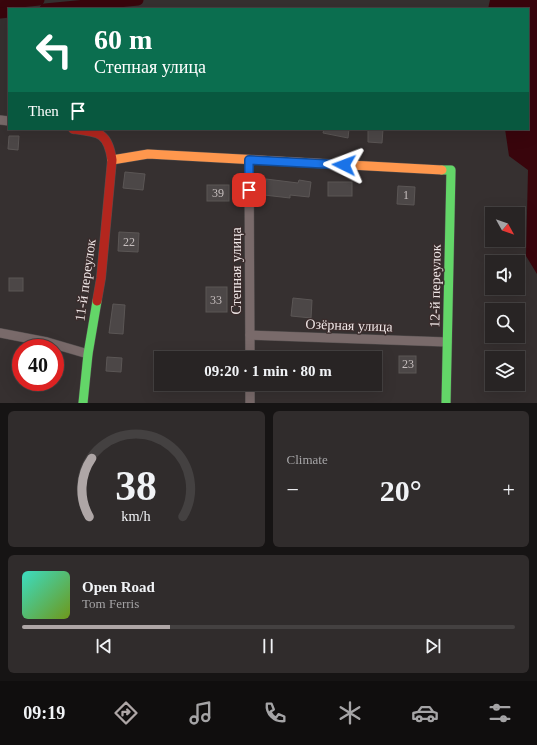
<!DOCTYPE html>
<meta charset="utf-8">
<style>
:root{--surface:#282424;--page:#302c2c;--text:#f1f3f6;--muted:#a5a4a6;--line:#444141;--accent:#aea6a6}
body{margin:0;font-family:Georgia,serif;background:var(--page);color:var(--text);height:100vh;display:flex;flex-direction:column;font-size:15px;white-space:nowrap}
*{box-sizing:border-box;margin:0}
p{font-size:13px;color:var(--muted)}
.icon{flex:none;width:22px;height:22px;fill:none;stroke:currentColor;stroke-width:2;stroke-linecap:round;stroke-linejoin:round}
.map{position:relative;height:403px;overflow:hidden}
.sheet{display:flex;flex-direction:column;gap:8px;padding:8px;background:#161414;flex:1}
.sheet>*{flex:none}
.hud{position:absolute;left:8px;top:8px;width:521px;height:122px;border-radius:0px;box-shadow:0 4px 16px #0002,0 0 0 1px var(--line);background:#0b6e4f;color:#fff;overflow:hidden}
.needle{width:26px;rotate:130deg}
.fabs{position:absolute;left:485px;top:207px;display:grid;gap:8px}
.fabs a{display:grid;place-items:center;width:40px;height:40px;border-radius:0px;background:var(--surface);box-shadow:0 4px 16px #0002,0 0 0 1px var(--line);font-size:20px}
.speed{position:absolute;left:12px;top:339px;display:flex;gap:8px;font-size:20px;font-weight:700;text-align:center}
.speed>*{display:grid;place-content:center;width:52px;height:52px;border-radius:50%;background:var(--surface);box-shadow:0 4px 16px #0002,0 0 0 1px var(--line);line-height:1}
.speed .limit{border:6px solid #d22;background:#fff;color:#111}
.pin{position:absolute;display:grid;place-items:center;width:34px;height:34px;color:#fff;margin:-17px;border-radius:8px;box-shadow:0 2px 6px #0006}
.me{position:absolute;width:44px;margin:-22px;rotate:273deg;stroke-linejoin:round;filter:drop-shadow(0 0 3px #0008)}
.turn{display:flex;align-items:center;gap:14px;height:84px;padding:0 20px;font-size:18px}
.turn .icon{width:52px;height:52px;stroke-width:2.5}
.turn b{display:block;font-size:28px;line-height:34px}
.then{display:flex;align-items:center;height:38px;padding:0 20px;background:#0003;gap:8px;font-size:15px}
.big{font-size:30px;font-weight:700;line-height:1.1}
.sheet .card{flex:1;display:flex;flex-direction:column;justify-content:center;gap:6px;min-width:0;padding:0 14px;border-radius:6px;background:var(--page)}
.sheet .dial{align-items:center;gap:0}
.dial svg{height:104px;overflow:visible;fill:none;stroke:var(--line);stroke-width:7;stroke-linecap:round;text-anchor:middle}
.dial text{fill:var(--text);stroke:none}
.song{display:flex;align-items:center;gap:12px}
.cover{width:48px;height:48px;border-radius:6px;background:linear-gradient(135deg,hsl(170 70% 55%),hsl(80 70% 35%))}
.played{height:4px;border-radius:2px;background:linear-gradient(90deg,var(--accent) 30%,var(--line) 30%)}
.keys{display:flex;justify-content:space-around;direction:ltr}
.heat{display:flex;justify-content:space-between;align-items:center;font-size:22px;direction:ltr}
.sheet .tiles{flex:1;display:grid;gap:8px;grid-template-columns:1fr 1fr}
.card:last-child{grid-column:span 2}
.trip{position:absolute;left:154px;top:351px;width:228px;height:40px;border-radius:0px;background:var(--surface);box-shadow:0 4px 16px #0002,0 0 0 1px var(--line);font-weight:700;line-height:40px;text-align:center}
.tabs{display:flex;height:64px;justify-content:space-around;align-items:center;background:#100e0e;color:var(--muted)}
.tabs .icon{width:28px;height:28px}
.tabs .active{color:var(--accent)}
.tabs b{font-size:18px;color:var(--text)}
.map>svg:first-child{display:block}
.water{fill:#39050c}
.lines{fill:none;stroke-linecap:round;stroke-linejoin:round}
.canal{stroke:#39050c;stroke-width:11}
.building{fill:#4c4747;stroke:#5b5655}
.street-casing{stroke:#534e4e;stroke-width:10}
.fast-casing{stroke:#534e4e;stroke-width:10}
.slow-casing{stroke:#534e4e;stroke-width:10}
.jam-casing{stroke:#534e4e;stroke-width:10}
.street{stroke:#796a6a;stroke-width:9}
.fast{stroke:#63d668;stroke-width:9}
.slow{stroke:#ff974d;stroke-width:9}
.jam{stroke:#b3261e;stroke-width:9}
.route-casing{stroke:#114b97;stroke-width:10}
.route{stroke:#1a73e8;stroke-width:7}
.labels{text-anchor:middle;stroke-width:3;stroke-linejoin:round;paint-order:stroke}
.number-label{font-size:12px;fill:#c6bebe}
.street-label{font-size:14px;fill:#efe6e6;stroke:#3a2c2c}
</style>
<div class="map">
<svg width="537" height="403" viewBox="0 0 537 403">
<rect width="100%" height="100%" fill="#363030"/>
<polygon class="water" points="490,0 537,0 537,274 526,256 528,170 509,156 505,129 528,129 528,9 488,9"/>
<g class="lines">
<g class="canal">
<polyline points="0,4 39,0"/>
<polyline points="45,9 138,0"/>
<polyline points="0,13 9,12"/>
</g>
</g>
<g class="building">
<polygon points="324,129 349,129 348,138 323,133"/>
<polygon points="368,129 383,129 382,143 368,142"/>
<polygon points="9,136 19,136 18,150 8,149"/>
<polygon points="125,172 145,174 143,190 123,188"/>
<polygon points="266,179 298,183 299,180 311,182 309,197 290,195 290,198 264,195"/>
<rect x="328" y="182" width="24" height="14"/>
<rect x="207" y="185" width="22" height="16"/>
<polygon points="398,186 415,187 414,205 397,204"/>
<polygon points="119,232 139,233 138,252 118,251"/>
<rect x="9" y="278" width="14" height="13"/>
<rect x="206" y="287" width="21" height="25"/>
<polygon points="293,298 312,300 311,318 291,316"/>
<polygon points="113,304 125,305 123,334 109,333"/>
<rect x="399" y="356" width="17" height="17"/>
<polygon points="107,357 122,358 121,372 106,371"/>
<polygon points="31,382 43,382 42,390 30,390"/>
</g>
<g class="lines">
<defs>
<g id="street">
<polyline points="0,120 9,121"/>
<polyline points="249,160 250,358"/>
<polyline points="0,333 47,342 88,354"/>
<polyline points="250,335 447,342"/>
<polyline points="250,384 250,403"/>
</g>
<g id="fast">
<polyline points="442,170 451,170 446,403"/>
<polyline points="83,403 88,354 97,301"/>
</g>
<polyline id="slow" points="112,160 148,154 442,170"/>
<path id="jam" d="M73,129C99,132 108,132 112,160L101,278L97,301"/>
</defs>
<use href="#street" class="street-casing"/>
<use href="#fast" class="fast-casing"/>
<use href="#slow" class="slow-casing"/>
<use href="#jam" class="jam-casing"/>
<use href="#street" class="street"/>
<use href="#fast" class="fast"/>
<use href="#slow" class="slow"/>
<use href="#jam" class="jam"/>
</g>
<g class="lines">
<defs>
<polyline id="route" points="249,190 249,160 344,165"/>
</defs>
<use href="#route" class="route-casing"/>
<use href="#route" class="route"/>
</g>
<g class="labels">
<g class="number-label">
<text x="218" y="197">39</text>
<text x="406" y="199">1</text>
<text x="129" y="246">22</text>
<text x="216" y="304">33</text>
<text x="408" y="368">23</text>
</g>
<g class="street-label">
<text transform="translate(236 271) rotate(-90)" y="5">Степная улица</text>
<text transform="translate(85 280) rotate(-82)" y="5">11-й переулок</text>
<text transform="translate(435 286) rotate(-89)" y="5">12-й переулок</text>
<text transform="translate(349 325) rotate(2)" y="5">Озёрная улица</text>
</g>
</g>
</svg>
<div class="fabs">
<a><svg class="needle" viewBox="-14 -14 28 28"><path d="M0-13l5 13h-10z" fill="#e53935"/><path d="M0 13l5-13h-10z" fill="#a5a4a6"/></svg></a>
<a><svg class="icon" aria-label="sound" viewBox="0 0 24 24"><path d="M4 9h4l5-4v14l-5-4H4zM17 9q2 3 0 6"/></svg></a>
<a><svg class="icon" aria-label="search" viewBox="0 0 24 24"><circle cx="10" cy="10" r="6"/><path d="M15 15l6 6"/></svg></a>
<a><svg class="icon" aria-label="layers" viewBox="0 0 24 24"><path d="M12 4l9 5-9 5-9-5zM3 14l9 5 9-5"/></svg></a>
</div>
<div class="speed"><div class="limit">40</div></div>
<div class="pin" style="left:249px;top:190px;background:#d93025"><svg class="icon" aria-label="arrive" viewBox="0 0 24 24"><path d="M6 21V4h12l-3 4 3 4H6"/></svg></div>
<svg class="me" style="left:344px;top:165px" viewBox="-20 -20 40 40"><path d="M0-17L14 15 0 8-14 15z" fill="#1a73e8" stroke="#fff" stroke-width="4"/></svg>
<div class="trip">09:20 · 1 min · 80 m</div>
<div class="hud">
<div class="turn"><svg class="icon" aria-label="left" viewBox="0 0 24 24"><path d="M17 20v-9H6M10 6l-5 5 5 5"/></svg><div><b>60 m</b>Степная улица</div></div>
<div class="then">Then<svg class="icon" aria-label="arrive" viewBox="0 0 24 24"><path d="M6 21V4h12l-3 4 3 4H6"/></svg></div>
</div>
</div>
<section class="sheet">
<div class="tiles">
<div class="card dial"><svg viewBox="0 0 100 80">
<path d="M14 69A42 42 0 1 1 86 69"/>
<path d="M14 69A42 42 0 0 1 16 24" stroke="#aea6a6"/>
<text x="50" y="56" font-size="32" font-weight="700">38</text>
<text x="50" y="72" font-size="11">km/h</text>
</svg></div>
<div class="card"><p>Climate</p>
<div class="heat"><a>−</a><b class="big">20°</b><a>+</a></div>
</div>
<div class="card">
<div class="song"><i class="cover"></i><div><b>Open Road</b><p>Tom Ferris</p></div></div>
<div class="played"></div>
<div class="keys"><svg class="icon" aria-label="previous" viewBox="0 0 24 24"><path d="M18 5L8 12l10 7zM5 5v14"/></svg><svg class="icon" aria-label="pause" viewBox="0 0 24 24"><path d="M8 5v14M16 5v14"/></svg><svg class="icon" aria-label="next" viewBox="0 0 24 24"><path d="M6 5l10 7-10 7zM19 5v14"/></svg></div>
</div>
</div>
</section>
<nav class="tabs">
<b>09:19</b>
<svg class="icon active" aria-label="directions" viewBox="0 0 24 24"><path d="M12 3l9 9-9 9-9-9zM9 14v-3h6M13 9l2 2-2 2"/></svg>
<svg class="icon" aria-label="music" viewBox="0 0 24 24"><path d="M9 18V5l10-2v13"/><circle cx="6" cy="18" r="3"/><circle cx="16" cy="16" r="3"/></svg>
<svg class="icon" aria-label="phone" viewBox="0 0 24 24"><path d="M5 4h4l2 5-3 2q2 4 5 5l2-3 5 2v4C11 20 4 13 5 4z"/></svg>
<svg class="icon" aria-label="climate" viewBox="0 0 24 24"><path d="M12 3v18M4 7l16 10M4 17L20 7"/></svg>
<svg class="icon" aria-label="car" viewBox="0 0 24 24"><path d="M5 17H2v-5l4-1 3-4h7l3 4 3 1v5h-3M9 17h6M6 11h13"/><circle cx="7" cy="17" r="2"/><circle cx="17" cy="17" r="2"/></svg>
<svg class="icon" aria-label="filters" viewBox="0 0 24 24"><path d="M4 7h16M4 17h16"/><circle cx="9" cy="7" r="2"/><circle cx="15" cy="17" r="2"/></svg>
</nav>
